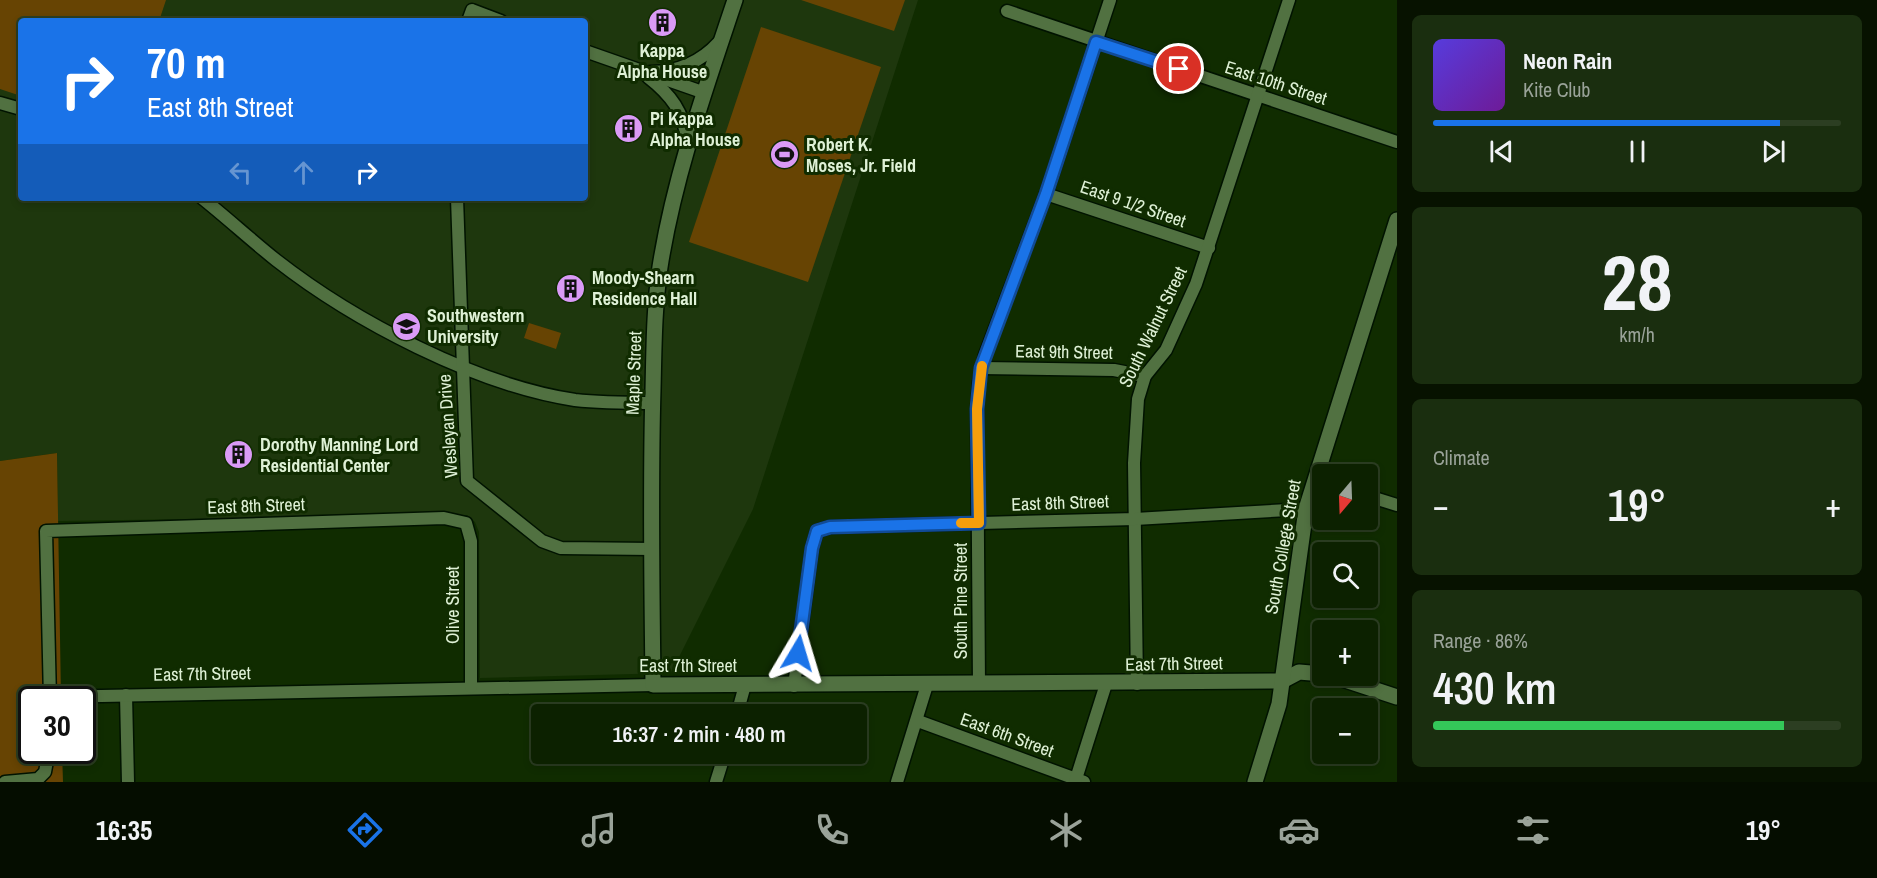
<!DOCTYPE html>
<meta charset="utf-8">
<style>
:root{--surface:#0c2100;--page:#1a2e0f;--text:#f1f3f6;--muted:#9aa399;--line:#2c3e22;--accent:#1a73e8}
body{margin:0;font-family:"Archivo Narrow",sans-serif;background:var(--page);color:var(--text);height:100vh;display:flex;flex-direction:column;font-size:22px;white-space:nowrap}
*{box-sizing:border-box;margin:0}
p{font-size:20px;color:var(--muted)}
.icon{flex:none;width:33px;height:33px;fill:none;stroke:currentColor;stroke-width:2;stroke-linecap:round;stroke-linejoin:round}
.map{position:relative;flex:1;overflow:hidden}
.details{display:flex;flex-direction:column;gap:15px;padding:15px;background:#071200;width:480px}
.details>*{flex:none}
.banner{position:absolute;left:18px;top:18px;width:570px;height:183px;border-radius:6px;box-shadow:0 3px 9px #0003,0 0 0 2px var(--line);background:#1a73e8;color:#fff;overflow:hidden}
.needle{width:39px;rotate:199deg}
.fabs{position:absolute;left:1312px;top:464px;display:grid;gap:12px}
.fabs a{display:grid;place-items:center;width:66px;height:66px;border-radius:6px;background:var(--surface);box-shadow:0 3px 9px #0003,0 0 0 2px var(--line);font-size:30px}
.speed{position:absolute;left:18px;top:686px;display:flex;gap:12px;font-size:30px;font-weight:700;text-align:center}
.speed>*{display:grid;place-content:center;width:78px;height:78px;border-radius:50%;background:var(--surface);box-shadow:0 3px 9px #0003,0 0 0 2px var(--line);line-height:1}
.speed .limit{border:3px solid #111;border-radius:9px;background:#fff;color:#111}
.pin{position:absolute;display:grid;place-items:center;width:51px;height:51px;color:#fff;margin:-26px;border:3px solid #fff;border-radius:50%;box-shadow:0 2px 6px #0007}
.me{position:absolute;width:66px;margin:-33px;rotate:7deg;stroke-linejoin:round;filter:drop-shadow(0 0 4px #0008)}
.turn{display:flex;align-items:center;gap:21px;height:126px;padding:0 30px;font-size:27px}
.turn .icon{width:78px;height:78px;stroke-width:2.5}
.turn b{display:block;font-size:42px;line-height:51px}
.lanes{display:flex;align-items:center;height:57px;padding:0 30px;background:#0003;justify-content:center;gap:30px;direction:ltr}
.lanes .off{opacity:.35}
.big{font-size:45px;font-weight:600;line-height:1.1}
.details .card{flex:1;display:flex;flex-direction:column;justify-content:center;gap:9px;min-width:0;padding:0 21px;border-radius:9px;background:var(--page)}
.details .dial{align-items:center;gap:0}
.dial b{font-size:78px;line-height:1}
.song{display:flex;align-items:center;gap:18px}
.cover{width:72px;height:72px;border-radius:9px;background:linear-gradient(135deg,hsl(250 70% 55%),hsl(280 70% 35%))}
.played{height:6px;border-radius:3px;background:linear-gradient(90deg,var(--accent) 85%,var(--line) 85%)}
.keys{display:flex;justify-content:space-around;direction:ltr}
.heat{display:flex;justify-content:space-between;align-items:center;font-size:33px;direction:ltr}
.charge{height:9px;border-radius:4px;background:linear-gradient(90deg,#34c759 86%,var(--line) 0)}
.trip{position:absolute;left:531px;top:704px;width:336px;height:60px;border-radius:6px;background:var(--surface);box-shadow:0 3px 9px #0003,0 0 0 2px var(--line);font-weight:600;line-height:60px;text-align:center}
.tab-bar{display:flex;height:96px;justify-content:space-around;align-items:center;background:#050d00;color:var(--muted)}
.tab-bar .icon{width:42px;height:42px}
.tab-bar .current{color:var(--accent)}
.tab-bar b{font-size:27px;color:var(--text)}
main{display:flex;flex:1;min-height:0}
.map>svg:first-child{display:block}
.built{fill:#1e370d;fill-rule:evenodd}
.green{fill:#674403}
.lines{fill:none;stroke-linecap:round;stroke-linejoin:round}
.minor-casing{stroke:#011300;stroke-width:15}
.tertiary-casing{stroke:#011300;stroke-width:18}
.minor{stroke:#517141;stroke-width:12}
.tertiary{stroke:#517141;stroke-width:15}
.route-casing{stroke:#114b97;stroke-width:15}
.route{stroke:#1a73e8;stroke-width:10}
.slow{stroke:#f59e0b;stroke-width:10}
.labels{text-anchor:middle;stroke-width:6;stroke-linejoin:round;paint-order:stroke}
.poi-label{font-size:18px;font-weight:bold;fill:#dff1d6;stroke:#102c00;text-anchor:start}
.street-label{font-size:18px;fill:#dff1d6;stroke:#102c00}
</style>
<main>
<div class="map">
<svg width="1397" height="782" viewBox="0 0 1397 782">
<rect width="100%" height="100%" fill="#102c00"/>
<path class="built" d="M0,0H918L753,509L671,673L480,678L479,532L475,522L467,515L58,521L57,453L0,461ZM21,21H585V198H21Z"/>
<g class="green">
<polygon points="0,0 166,0 159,21 21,21 21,96 0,89"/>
<polygon points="801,0 905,0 894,31"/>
<polygon points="761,27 881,67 808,282 689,242"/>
<polygon points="529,323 561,333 556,349 524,338"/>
<polygon points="57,453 61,699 32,699 32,750 62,750 63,782 0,782 0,461"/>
</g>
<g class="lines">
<defs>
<g id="minor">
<polyline points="1007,11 1397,142"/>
<polyline points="468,21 472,10 501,21"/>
<polyline points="585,51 705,93"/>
<path d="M650,72C678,72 701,62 719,42"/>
<path d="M648,77C671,95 684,112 687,141"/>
<polyline points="0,103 21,109"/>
<polyline points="1046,194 1209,248"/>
<path d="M202,198C227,218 251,240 276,260C354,321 476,385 575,400C601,403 627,403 653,403"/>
<polyline points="457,198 467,481 542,541 561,548 652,549"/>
<polyline points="981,368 1114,370 1145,376"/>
<polyline points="1368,496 1397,505"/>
<polyline points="979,684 977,409 979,382 985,355 1046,194 1110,0"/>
<polyline points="1137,684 1134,463 1138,399 1145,376 1166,350 1196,284 1289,0"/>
<polyline points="794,686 812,548 817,531 830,527 1135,519 1306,509"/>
<polyline points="126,695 128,782"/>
<polyline points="50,697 653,685"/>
<polyline points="50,699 46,531 444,518 466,523 471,541 471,687"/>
<polyline points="737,714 745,685"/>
<polyline points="918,721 1084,782"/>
<polyline points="5,782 38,779 45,772 49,750"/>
<polyline points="716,782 725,753"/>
<polyline points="897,782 927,685"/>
<polyline points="1075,782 1106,684"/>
</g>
<g id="tertiary">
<path d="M735,0C706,87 674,177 660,267C654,308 654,349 653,390C650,488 652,587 653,685L1282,681L1299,672L1323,674"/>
<polyline points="1330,675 1397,697"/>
<polyline points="1255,782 1279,704 1306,509 1397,220"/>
</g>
</defs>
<use href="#minor" class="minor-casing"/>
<use href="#tertiary" class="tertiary-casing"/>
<use href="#minor" class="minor"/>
<use href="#tertiary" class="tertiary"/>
</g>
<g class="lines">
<defs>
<polyline id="route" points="798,653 812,548 817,531 830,527 979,523 977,409 981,368 1046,194 1096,42 1179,69"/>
</defs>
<use href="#route" class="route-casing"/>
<use href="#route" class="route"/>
<polyline class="slow" points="961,523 979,523 977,409 982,366"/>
</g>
<defs>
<symbol id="building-disc" viewBox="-11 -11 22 22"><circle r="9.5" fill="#da9af6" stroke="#102c00"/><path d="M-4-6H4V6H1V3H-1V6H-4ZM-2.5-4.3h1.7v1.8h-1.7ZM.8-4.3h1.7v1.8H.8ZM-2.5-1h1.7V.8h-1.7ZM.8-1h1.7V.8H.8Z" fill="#111"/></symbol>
<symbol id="stadium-disc" viewBox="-11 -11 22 22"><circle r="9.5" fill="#da9af6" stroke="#102c00"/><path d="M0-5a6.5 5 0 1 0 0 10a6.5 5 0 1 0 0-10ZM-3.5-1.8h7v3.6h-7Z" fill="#111"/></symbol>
<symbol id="university-disc" viewBox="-11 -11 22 22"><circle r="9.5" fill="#da9af6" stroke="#102c00"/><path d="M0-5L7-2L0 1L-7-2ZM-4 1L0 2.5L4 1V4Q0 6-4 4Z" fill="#111"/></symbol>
</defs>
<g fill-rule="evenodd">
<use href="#building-disc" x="646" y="6" width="33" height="33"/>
<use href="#building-disc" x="612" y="112" width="33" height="33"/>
<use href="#stadium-disc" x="768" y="138" width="33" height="33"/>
<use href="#building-disc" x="554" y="272" width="33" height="33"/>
<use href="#university-disc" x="390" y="310" width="33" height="33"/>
<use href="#building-disc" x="222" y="438" width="33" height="33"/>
</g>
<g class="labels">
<g class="poi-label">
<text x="662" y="57" text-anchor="middle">Kappa<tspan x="662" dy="21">Alpha House</tspan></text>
<text x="650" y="125">Pi Kappa<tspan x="650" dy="21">Alpha House</tspan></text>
<text x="806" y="151">Robert K.<tspan x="806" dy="21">Moses, Jr. Field</tspan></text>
<text x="592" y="284">Moody-Shearn<tspan x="592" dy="21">Residence Hall</tspan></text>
<text x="427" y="322">Southwestern<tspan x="427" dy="21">University</tspan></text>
<text x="260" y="451">Dorothy Manning Lord<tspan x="260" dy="21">Residential Center</tspan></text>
</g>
<g class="street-label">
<text transform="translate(1276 83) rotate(18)" y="6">East 10th Street</text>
<text transform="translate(1133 204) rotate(19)" y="6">East 9 1/2 Street</text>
<text transform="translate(1153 327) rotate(-64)" y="6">South Walnut Street</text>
<text transform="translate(1064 352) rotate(1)" y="6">East 9th Street</text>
<text transform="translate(634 373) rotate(-88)" y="6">Maple Street</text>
<text transform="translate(448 426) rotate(-94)" y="6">Wesleyan Drive</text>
<text transform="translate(1060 503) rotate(-2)" y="6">East 8th Street</text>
<text transform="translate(256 506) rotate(-2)" y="6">East 8th Street</text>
<text transform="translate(1283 547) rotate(-80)" y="6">South College Street</text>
<text transform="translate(961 601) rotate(-90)" y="6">South Pine Street</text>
<text transform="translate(453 605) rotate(-90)" y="6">Olive Street</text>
<text transform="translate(1174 664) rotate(-1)" y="6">East 7th Street</text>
<text x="688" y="672">East 7th Street</text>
<text transform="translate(202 674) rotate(-1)" y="6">East 7th Street</text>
<text transform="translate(1007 735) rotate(20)" y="6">East 6th Street</text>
</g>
</g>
</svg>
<div class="fabs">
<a><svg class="needle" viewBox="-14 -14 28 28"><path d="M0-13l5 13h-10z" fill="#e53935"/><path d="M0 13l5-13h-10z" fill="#9aa399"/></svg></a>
<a><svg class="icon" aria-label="search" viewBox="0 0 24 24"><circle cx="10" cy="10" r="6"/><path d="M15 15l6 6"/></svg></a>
<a>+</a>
<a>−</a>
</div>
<div class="speed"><div class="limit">30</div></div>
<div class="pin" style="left:1179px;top:69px;background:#d93025"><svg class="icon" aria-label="arrive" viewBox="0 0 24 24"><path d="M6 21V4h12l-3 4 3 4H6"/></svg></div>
<svg class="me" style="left:798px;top:653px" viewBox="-20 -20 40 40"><path d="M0-17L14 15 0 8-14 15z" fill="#1a73e8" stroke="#fff" stroke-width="4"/></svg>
<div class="trip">16:37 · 2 min · 480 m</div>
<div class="banner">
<div class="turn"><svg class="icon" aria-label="right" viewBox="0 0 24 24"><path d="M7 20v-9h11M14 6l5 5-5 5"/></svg><div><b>70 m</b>East 8th Street</div></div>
<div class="lanes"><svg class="icon off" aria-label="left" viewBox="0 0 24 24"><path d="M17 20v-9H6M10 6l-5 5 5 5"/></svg><svg class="icon off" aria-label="ahead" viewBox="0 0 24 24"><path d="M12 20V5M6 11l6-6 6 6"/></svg><svg class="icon" aria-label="right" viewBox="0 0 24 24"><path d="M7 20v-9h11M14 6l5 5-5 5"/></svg></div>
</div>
</div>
<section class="details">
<div class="card">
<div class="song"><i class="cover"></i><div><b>Neon Rain</b><p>Kite Club</p></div></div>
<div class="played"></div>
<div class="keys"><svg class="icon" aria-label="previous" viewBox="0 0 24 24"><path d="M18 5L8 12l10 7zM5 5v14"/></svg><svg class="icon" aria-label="pause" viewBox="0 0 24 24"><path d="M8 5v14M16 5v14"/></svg><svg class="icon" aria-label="next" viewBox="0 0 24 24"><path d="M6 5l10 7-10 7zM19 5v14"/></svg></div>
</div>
<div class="card dial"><b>28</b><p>km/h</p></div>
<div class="card"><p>Climate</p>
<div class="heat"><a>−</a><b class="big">19°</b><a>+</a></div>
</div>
<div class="card"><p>Range · 86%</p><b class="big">430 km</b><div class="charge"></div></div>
</section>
</main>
<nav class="tab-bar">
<b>16:35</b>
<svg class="icon current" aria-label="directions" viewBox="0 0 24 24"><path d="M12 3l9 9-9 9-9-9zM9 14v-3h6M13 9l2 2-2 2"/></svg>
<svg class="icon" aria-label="music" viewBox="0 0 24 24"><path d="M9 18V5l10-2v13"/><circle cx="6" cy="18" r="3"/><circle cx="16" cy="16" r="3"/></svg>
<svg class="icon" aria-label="phone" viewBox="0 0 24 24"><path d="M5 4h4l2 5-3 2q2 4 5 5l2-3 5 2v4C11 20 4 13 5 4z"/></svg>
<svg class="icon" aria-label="climate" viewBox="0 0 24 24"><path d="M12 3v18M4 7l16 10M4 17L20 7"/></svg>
<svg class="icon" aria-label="car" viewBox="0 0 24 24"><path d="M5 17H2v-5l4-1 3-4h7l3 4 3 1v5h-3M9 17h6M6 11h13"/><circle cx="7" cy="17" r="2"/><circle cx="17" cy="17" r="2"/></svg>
<svg class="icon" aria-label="filters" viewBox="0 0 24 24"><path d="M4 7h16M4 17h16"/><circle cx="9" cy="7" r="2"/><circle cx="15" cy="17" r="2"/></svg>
<b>19°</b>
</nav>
